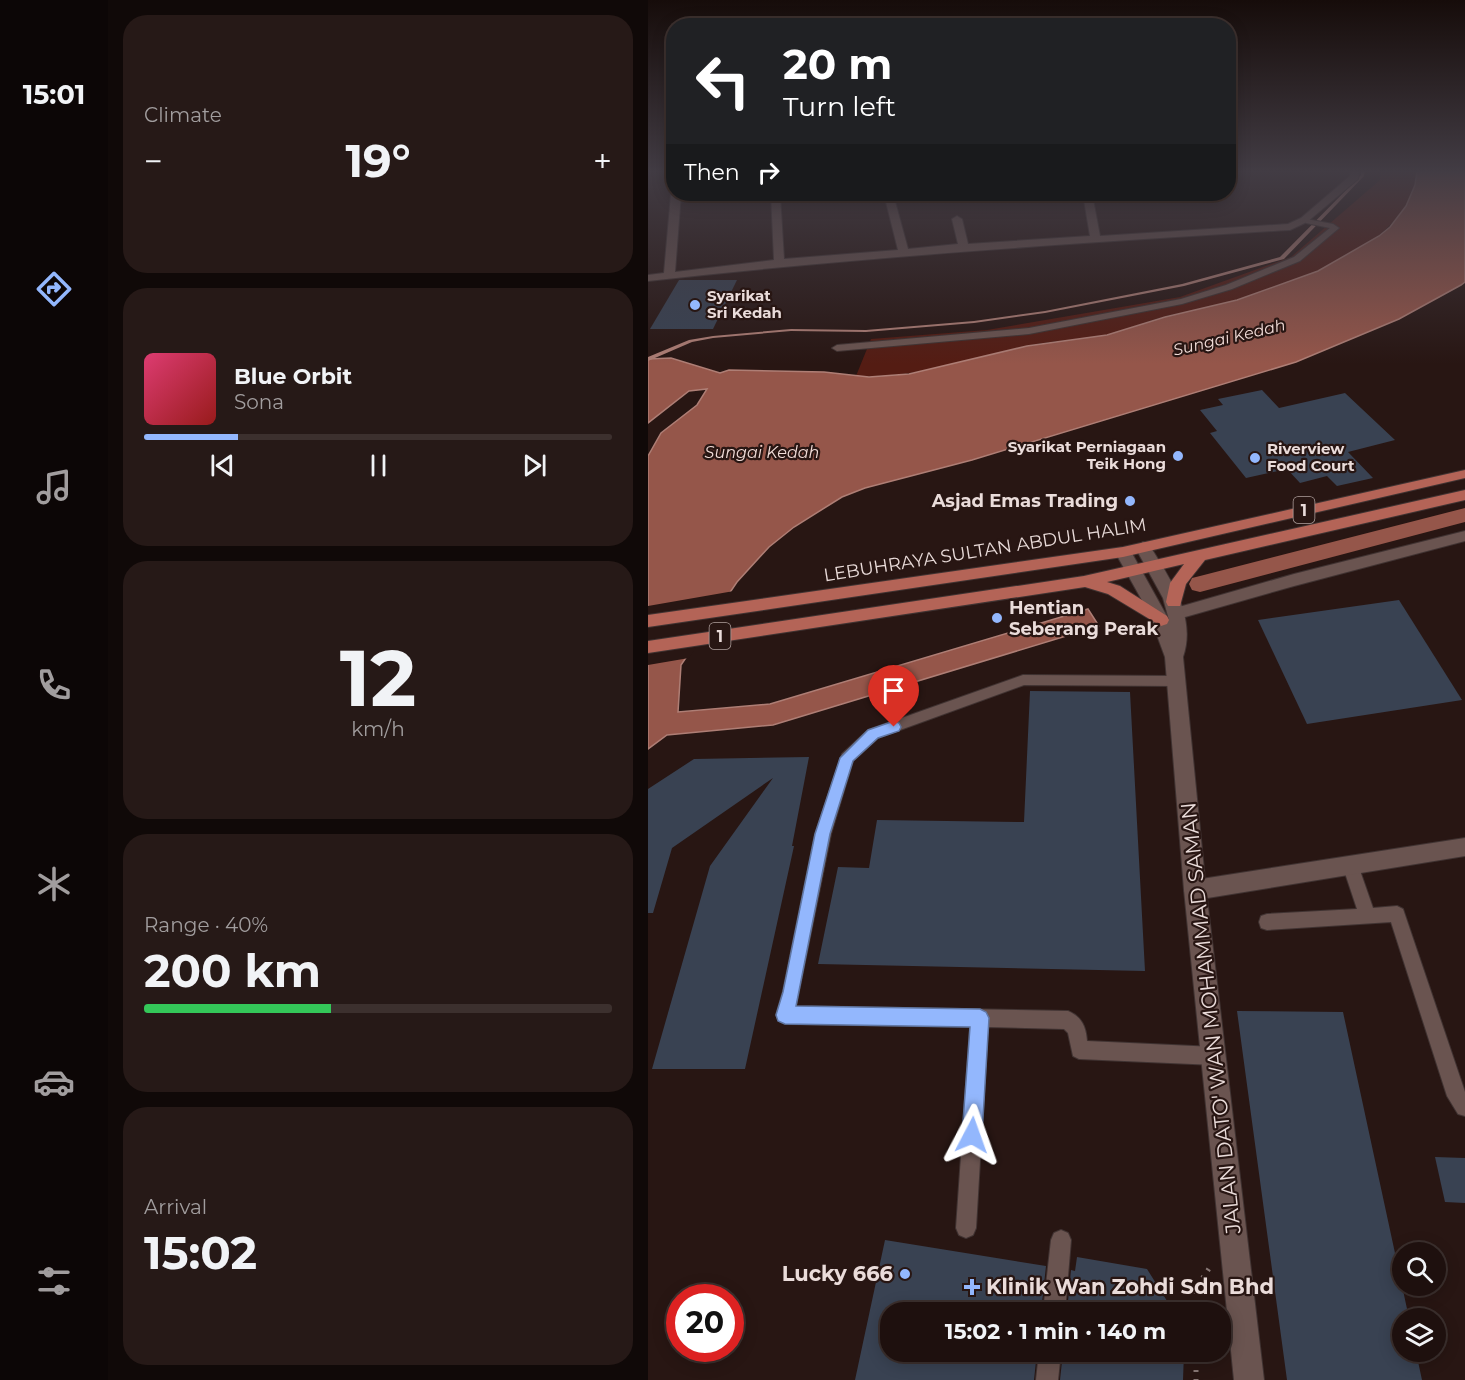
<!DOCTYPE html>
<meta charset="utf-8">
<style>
:root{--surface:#1e100e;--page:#261917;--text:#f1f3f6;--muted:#a19d9e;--line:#3c302e;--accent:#93b7fd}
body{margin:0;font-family:Montserrat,sans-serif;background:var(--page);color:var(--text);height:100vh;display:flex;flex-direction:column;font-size:22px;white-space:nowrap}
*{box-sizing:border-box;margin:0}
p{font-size:20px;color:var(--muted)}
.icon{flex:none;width:33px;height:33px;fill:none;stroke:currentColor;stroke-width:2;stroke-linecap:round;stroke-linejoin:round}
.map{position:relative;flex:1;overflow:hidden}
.side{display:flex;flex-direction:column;gap:15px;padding:15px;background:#100908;width:540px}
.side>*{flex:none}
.guide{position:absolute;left:18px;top:18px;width:570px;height:183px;border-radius:24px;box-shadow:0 3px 15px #0003,0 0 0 2px var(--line);background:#202124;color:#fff;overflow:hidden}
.fabs{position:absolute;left:744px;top:1242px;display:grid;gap:12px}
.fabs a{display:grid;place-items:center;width:54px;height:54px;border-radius:50%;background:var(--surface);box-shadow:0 3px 15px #0003,0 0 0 2px var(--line);font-size:30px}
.speed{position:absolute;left:18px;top:1284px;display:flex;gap:12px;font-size:30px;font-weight:700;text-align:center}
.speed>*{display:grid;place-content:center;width:78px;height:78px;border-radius:50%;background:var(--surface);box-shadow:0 3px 15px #0003,0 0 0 2px var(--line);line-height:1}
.speed .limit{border:9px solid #d22;background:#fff;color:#111}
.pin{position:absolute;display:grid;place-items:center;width:51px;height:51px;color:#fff;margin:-62px -26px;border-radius:50% 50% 50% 0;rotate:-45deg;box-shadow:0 0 6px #0007}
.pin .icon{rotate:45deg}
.me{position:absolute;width:66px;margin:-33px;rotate:4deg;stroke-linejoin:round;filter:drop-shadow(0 0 4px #0008)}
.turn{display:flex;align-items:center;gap:21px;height:126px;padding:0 18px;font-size:27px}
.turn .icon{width:78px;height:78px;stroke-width:2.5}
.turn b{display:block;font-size:42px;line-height:51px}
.then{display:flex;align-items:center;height:57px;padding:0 18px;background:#0003;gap:12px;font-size:22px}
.big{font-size:45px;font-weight:700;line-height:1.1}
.side .widget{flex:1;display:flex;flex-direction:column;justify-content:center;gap:9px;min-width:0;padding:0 21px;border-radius:24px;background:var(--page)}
.side .dial{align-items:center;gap:0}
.dial b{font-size:78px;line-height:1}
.song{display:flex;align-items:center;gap:18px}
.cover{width:72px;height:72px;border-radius:9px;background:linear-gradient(135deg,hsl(340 70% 55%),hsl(0 70% 35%))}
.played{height:6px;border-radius:3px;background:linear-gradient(90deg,var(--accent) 20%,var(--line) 20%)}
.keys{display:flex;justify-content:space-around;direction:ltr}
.heat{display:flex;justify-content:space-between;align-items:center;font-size:33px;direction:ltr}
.charge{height:9px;border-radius:4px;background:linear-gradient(90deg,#34c759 40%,var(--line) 0)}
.trip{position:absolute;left:232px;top:1302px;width:351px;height:60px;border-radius:24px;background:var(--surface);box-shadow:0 3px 15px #0003,0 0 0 2px var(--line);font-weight:700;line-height:60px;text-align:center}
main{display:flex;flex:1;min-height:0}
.dock{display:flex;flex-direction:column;width:108px;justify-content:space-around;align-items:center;background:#0c0606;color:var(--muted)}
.dock .icon{width:42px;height:42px}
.dock .current{color:var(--accent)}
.dock b{font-size:27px;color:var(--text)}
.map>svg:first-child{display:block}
.green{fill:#541c13}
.water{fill:#95564a;stroke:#ae7e75;stroke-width:1.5}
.pier{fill:#281613}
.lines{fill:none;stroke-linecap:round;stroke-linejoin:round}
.stream{fill:#ae7e75;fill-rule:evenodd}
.canal{fill:#95564a;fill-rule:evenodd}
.building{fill:#394252}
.service-casing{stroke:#403332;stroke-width:2}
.minor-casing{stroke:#403332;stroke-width:2}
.tertiary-casing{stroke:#403332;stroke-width:2}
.primary-casing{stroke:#403332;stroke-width:2}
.path{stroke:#887876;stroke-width:5;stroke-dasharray:2 7;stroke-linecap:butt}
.service{fill:#6a5450;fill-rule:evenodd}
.minor{fill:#6a5450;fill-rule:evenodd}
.tertiary{fill:#6a5450;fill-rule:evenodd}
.primary{fill:#b46457;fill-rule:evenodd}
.route{fill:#93b7fd;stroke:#6077a4;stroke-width:1.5}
.poi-dot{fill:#93b7fd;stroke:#281613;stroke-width:2}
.labels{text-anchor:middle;stroke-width:4.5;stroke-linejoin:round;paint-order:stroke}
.far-poi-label{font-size:15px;font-weight:bold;fill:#eadcda;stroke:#281613;text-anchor:start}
.far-water-label{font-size:16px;font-style:italic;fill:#f2ddd9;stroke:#281613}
.shield{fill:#281613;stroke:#b0a19e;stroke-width:1.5}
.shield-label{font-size:16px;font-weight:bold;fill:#eadcda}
.poi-label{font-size:18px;font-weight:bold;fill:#eadcda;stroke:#281613;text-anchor:end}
.street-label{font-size:18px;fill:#eadcda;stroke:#281613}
.near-street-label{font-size:21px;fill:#eadcda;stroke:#281613}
.near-poi-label{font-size:21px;font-weight:bold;fill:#eadcda;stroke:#281613;text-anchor:end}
</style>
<main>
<nav class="dock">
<b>15:01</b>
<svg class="icon current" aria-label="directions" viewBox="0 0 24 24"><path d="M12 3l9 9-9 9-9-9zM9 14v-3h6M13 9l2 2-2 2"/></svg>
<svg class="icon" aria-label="music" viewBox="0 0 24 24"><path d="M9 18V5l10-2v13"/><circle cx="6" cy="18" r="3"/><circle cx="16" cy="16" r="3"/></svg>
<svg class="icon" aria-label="phone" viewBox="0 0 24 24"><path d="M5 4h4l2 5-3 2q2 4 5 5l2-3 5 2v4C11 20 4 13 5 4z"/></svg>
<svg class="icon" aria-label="climate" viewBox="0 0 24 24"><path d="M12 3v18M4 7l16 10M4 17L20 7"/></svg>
<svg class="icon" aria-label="car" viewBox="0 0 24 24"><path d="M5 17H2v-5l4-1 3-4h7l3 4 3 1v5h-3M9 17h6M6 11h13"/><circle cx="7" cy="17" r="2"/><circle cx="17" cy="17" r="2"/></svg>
<svg class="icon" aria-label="filters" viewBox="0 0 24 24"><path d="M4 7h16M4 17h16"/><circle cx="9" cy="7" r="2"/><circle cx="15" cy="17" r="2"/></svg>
</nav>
<section class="side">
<div class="widget"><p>Climate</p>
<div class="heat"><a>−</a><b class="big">19°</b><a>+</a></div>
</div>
<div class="widget">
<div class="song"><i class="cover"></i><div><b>Blue Orbit</b><p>Sona</p></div></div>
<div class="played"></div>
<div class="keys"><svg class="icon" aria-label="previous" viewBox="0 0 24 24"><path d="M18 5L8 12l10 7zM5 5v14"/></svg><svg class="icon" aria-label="pause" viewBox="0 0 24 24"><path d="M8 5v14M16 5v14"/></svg><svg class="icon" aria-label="next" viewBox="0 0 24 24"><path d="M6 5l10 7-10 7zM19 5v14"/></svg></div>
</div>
<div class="widget dial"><b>12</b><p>km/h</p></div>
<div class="widget"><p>Range · 40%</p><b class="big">200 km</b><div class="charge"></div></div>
<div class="widget"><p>Arrival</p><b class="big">15:02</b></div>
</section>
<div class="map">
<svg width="817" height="1380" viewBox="0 0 817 1380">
<rect width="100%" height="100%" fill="#281613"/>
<path class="green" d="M732,171H769C763,251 629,290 564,307C548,311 531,312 515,317C496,322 478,331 459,335C432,340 405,340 378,346C322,358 267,379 208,376L223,339L339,330L532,297L643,257L732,180Z"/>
<polygon class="water" points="769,171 817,171 817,282 813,285 751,319 648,362 324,460 217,488 194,497 146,527 121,547 89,582 33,665 30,712 122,704 440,609 451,626 125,725 19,735 0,749 0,456 13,433 49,405 59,389 41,391 0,423 0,359 23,358 72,373 81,370 176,372 221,377 261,374 379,346 459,335 517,317 589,300 670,271 731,236 742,227 758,206 767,185"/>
<polygon class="pier" points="86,591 41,658 0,665 0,606"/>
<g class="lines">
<polygon class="stream" points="713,171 717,171 716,176 636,259 536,286 397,313 326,323 218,332 143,331 65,338 44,342 0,361 0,357 41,340 65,336 143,329 218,330 326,321 397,311 534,284 632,257 713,175"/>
<polygon class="canal" points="817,508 817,522 552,592 544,590 541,584 544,578 552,576"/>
</g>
<g class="building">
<polygon points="31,280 89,280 65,329 2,329"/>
<polygon points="614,390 631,408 697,393 747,440 700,452 725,478 689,486 679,476 652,483 639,469 598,478 562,433 569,431 552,410 575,405 570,399"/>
<polygon points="751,600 814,700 659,724 610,620"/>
<polygon points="382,691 482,692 497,971 170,964 190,867 221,868 229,820 376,822"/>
<polygon points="161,757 144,846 146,846 97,1069 4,1069 62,866 125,778 24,848 5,913 0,913 0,789 46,759"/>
<polygon points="589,1011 695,1012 761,1318 754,1318 754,1352 768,1352 774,1380 639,1380"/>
<polygon points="787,1157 817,1158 817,1203 797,1202"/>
<polygon points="237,1240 398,1266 393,1312 243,1312 243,1352 389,1352 386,1380 207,1380"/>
<polygon points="429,1257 499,1269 526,1312 419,1312 423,1270 427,1271"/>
<polygon points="415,1352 536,1352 535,1380 412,1380"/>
</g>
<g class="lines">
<defs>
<g id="service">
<polygon points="658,219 685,224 691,228 652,261 584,289 534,304 381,334 189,351 184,348 189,345 381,328 533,299 578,285 646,257 682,228 658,223"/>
<path d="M375,675L528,676L533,677L535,681L533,685L528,686L376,685L230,738L205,761L183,834L148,1006L420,1011C434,1017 438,1027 439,1041L567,1047L573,1050L576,1056L573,1062L567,1065L431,1059L425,1056L420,1033L416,1029L340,1027L328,1228L325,1235L318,1238L311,1235L308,1228L322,1027L137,1024L131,1021L128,1015L135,991L167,834L194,754L220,730Z"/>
<polygon points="703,860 709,862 725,908 749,906 755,909 817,1092 817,1116 810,1114 799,1096 743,922 619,930 613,928 611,922 613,916 619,914 709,909 695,867 697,862"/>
<polygon points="413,1230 420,1233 423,1240 417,1312 395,1312 403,1240 406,1233"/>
<polygon points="391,1352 413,1352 410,1380 388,1380"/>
</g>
<g id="minor">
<path d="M703,171H711L710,179L659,222L642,230C428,243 213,257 0,281V275L16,273L23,194L26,192L33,194L27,272L126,260L123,194H132L136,259L250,250L236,194H245L260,249L310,244L304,219L309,216L314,219L320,244L442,236L435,194H444L452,236L640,224L653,218L702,176Z"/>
<polygon points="817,531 817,541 646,586 530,619 524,617 522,613 524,609 646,574"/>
<polygon points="817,838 817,856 547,900 539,897 536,890 539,883 547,880"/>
</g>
<path id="tertiary" d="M495,542L500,543C521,577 549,616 535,657L558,890L616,1380H586L536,890L517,657L500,611L467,552L469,548H481L521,620L515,598L487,547Z"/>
<g id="primary">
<polygon points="817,470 817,478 475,557 0,627 0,615 475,547"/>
<polygon points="817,490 817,500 557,560 538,584 532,606 520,606 518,602 522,583 536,564 459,582 472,586 519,616 521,620 519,624 513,626 460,594 437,587 0,653 0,641 436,576"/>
</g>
</defs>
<use href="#service" class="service-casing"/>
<use href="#minor" class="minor-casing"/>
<use href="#tertiary" class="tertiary-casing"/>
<use href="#primary" class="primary-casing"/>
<g class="path">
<polyline points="548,1312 548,1288 562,1267"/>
<polyline points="548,1352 548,1380"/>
</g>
<use href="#service" class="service"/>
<use href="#minor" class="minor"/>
<use href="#tertiary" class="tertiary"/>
<use href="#primary" class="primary"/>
</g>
<linearGradient id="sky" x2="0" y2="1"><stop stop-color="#160c0a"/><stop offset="0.47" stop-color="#423c44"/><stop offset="1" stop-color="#423c44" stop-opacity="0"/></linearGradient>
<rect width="817" height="364" fill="url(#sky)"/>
<polygon class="route" points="246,721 251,723 253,727 251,731 230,738 205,761 182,834 148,1006 332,1009 338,1012 341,1018 334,1135 331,1142 324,1145 317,1142 314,1135 322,1027 137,1024 130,1021 128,1015 135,992 167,834 192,758 220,730"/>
<g class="poi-dot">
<circle cx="47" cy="305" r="6"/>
<circle cx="530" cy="456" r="6"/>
<circle cx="607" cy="458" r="6"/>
<circle cx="482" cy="501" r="6"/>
<circle cx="349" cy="618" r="6"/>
<circle cx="257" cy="1274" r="6"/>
<path d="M321 1278h6v6h6v6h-6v6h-6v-6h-6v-6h6z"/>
</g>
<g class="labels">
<g class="far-poi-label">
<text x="59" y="301">Syarikat<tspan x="59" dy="17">Sri Kedah</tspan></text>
<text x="518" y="452" text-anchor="end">Syarikat Perniagaan<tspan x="518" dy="17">Teik Hong</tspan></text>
<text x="619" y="454">Riverview<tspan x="619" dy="17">Food Court</tspan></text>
</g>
<g class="far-water-label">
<text transform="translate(581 337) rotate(-13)" y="6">Sungai Kedah</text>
<text x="114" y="458">Sungai Kedah</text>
</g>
<g class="shield">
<rect x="645.5" y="497" width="21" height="26" rx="4.5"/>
<rect x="61.5" y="623" width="21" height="26" rx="4.5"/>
</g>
<g class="shield-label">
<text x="656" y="516">1</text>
<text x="72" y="642">1</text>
</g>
<g class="poi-label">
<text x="470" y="507">Asjad Emas Trading</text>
<text x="361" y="614" text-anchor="start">Hentian<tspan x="361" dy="21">Seberang Perak</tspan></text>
</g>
<g class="street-label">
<text transform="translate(337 550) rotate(-9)" y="6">LEBUHRAYA SULTAN ABDUL HALIM</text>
</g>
<g class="near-street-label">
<text transform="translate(563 1018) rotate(-96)" y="7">JALAN DATO' WAN MOHAMMAD SAMAN</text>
</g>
<g class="near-poi-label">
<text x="245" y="1281">Lucky 666</text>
<text x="338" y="1294" text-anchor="start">Klinik Wan Zohdi Sdn Bhd</text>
</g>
</g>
</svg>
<div class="fabs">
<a><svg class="icon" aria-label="search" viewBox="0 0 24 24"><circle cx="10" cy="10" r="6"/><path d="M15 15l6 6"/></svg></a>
<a><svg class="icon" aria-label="layers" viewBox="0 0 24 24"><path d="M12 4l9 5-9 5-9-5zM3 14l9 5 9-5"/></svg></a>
</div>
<div class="speed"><div class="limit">20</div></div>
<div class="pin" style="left:246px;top:727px;background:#d93025"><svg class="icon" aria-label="arrive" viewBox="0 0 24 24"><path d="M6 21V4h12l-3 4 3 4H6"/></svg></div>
<svg class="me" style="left:324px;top:1135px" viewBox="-20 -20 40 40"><path d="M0-17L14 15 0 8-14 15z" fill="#93b7fd" stroke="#fff" stroke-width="4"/></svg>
<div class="trip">15:02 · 1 min · 140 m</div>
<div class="guide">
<div class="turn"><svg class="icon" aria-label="left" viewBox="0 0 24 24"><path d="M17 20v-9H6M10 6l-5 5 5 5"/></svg><div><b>20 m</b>Turn left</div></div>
<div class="then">Then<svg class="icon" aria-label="right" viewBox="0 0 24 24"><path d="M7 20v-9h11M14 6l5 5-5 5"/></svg></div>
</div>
</div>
</main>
